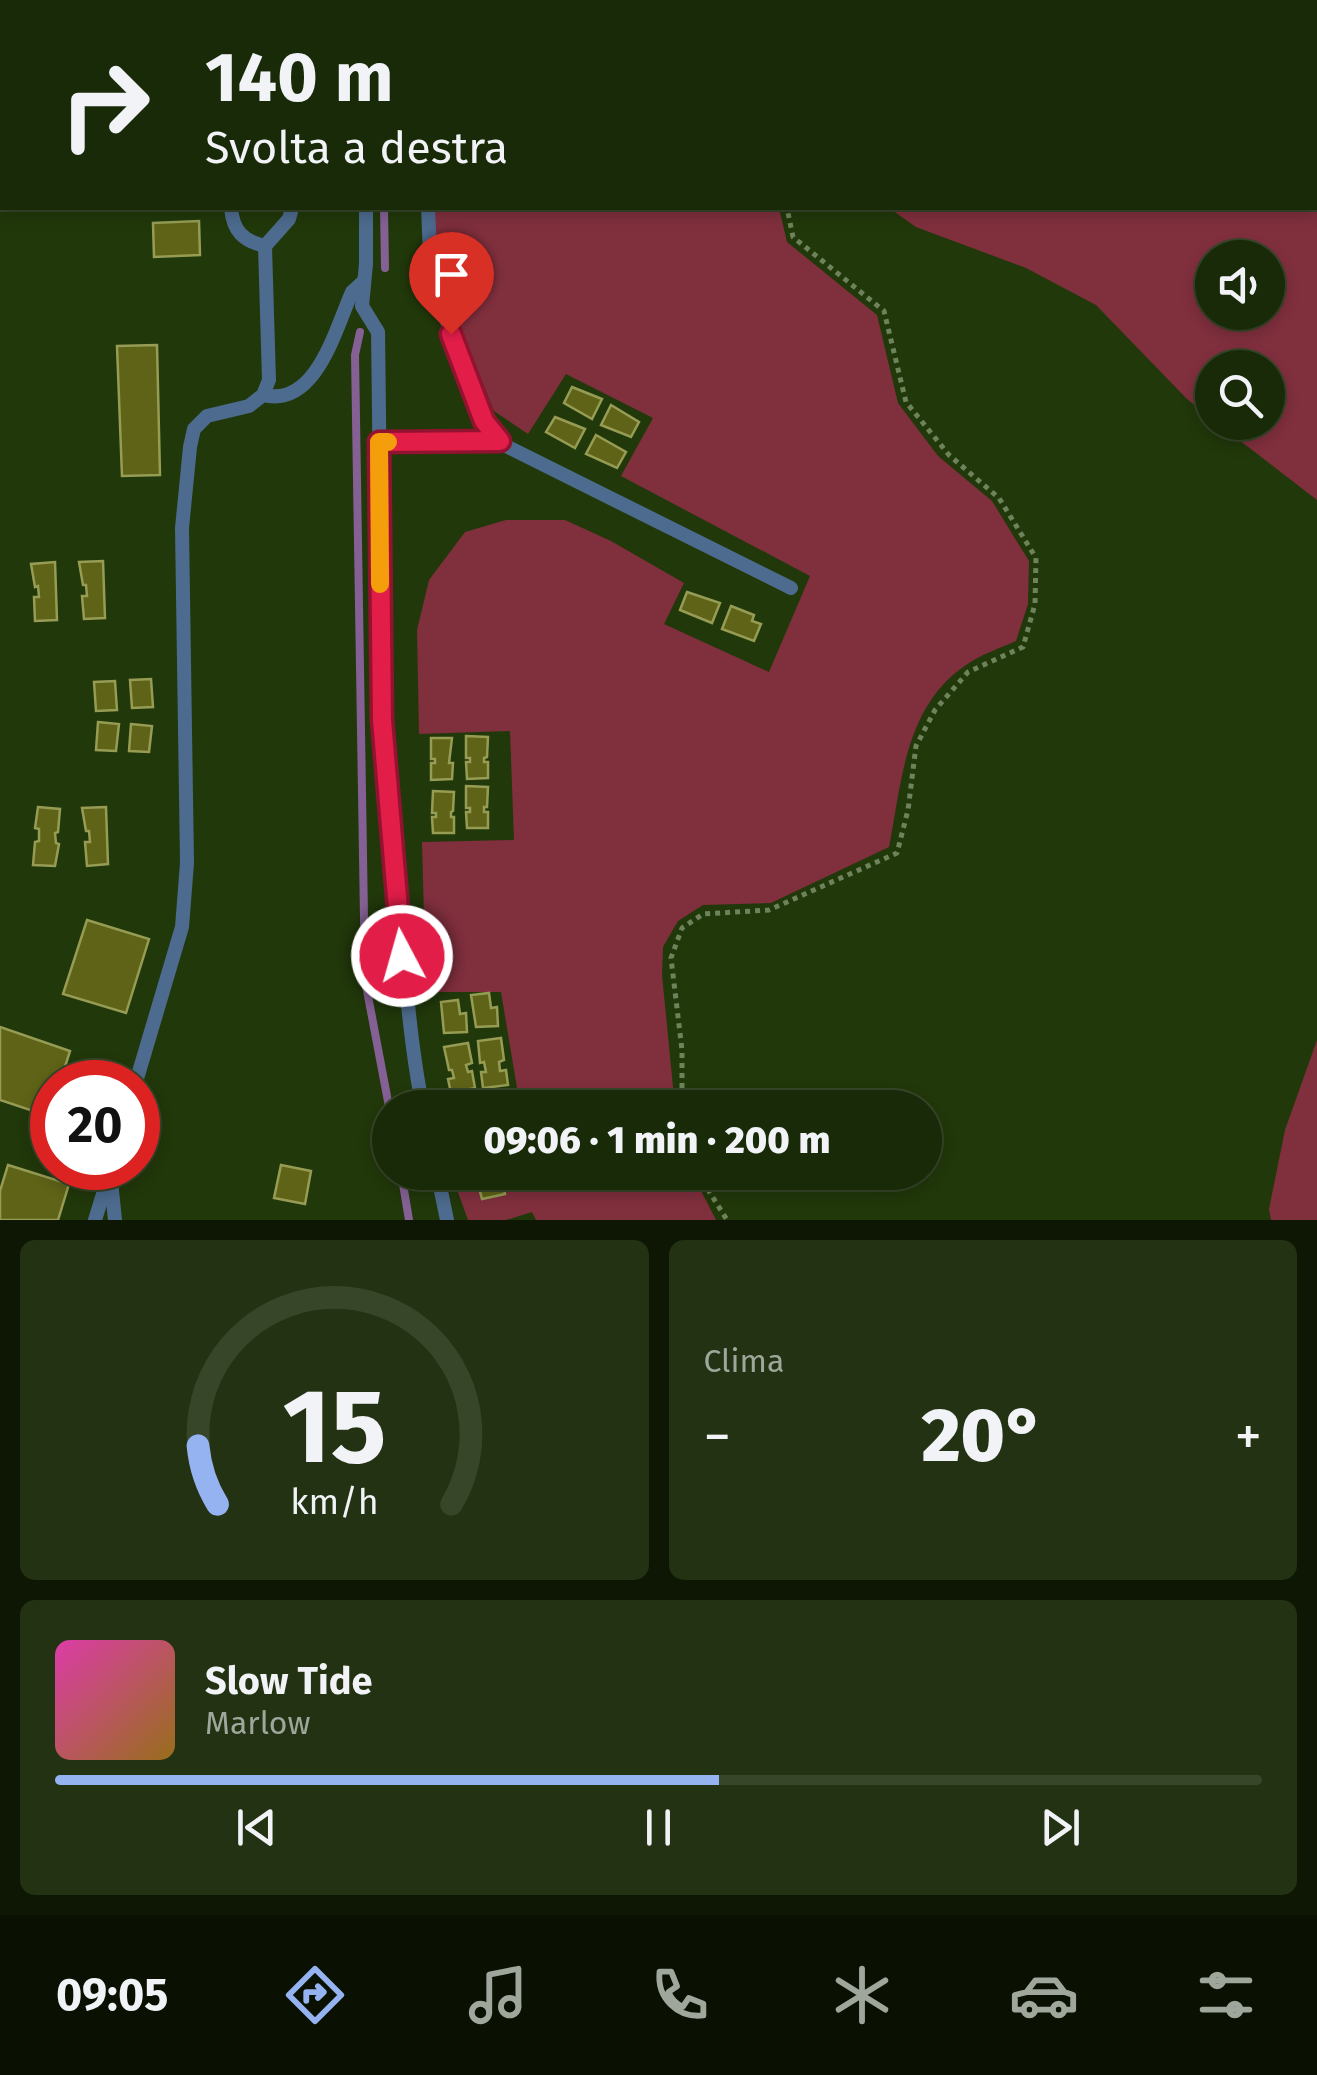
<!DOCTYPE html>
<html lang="it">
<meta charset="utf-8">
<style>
:root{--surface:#192a08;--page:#223212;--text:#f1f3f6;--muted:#9fa79c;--line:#374629;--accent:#95b2f1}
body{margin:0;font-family:"Fira Sans",sans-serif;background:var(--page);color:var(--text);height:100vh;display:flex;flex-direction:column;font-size:38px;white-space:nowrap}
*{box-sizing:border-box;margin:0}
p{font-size:32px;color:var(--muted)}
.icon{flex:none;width:55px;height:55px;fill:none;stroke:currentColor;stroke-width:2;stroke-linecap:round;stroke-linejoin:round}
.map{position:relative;height:1220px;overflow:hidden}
.details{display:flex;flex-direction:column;gap:20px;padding:20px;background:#0e1704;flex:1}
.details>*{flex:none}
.top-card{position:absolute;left:0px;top:0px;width:1318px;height:210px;box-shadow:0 5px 15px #0003,0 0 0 2px var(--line);background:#192a08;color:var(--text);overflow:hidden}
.controls{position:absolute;left:1195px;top:240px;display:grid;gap:20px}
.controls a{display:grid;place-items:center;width:90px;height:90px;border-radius:50%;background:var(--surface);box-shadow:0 5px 15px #0003,0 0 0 2px var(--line);font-size:50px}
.speed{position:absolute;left:30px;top:1060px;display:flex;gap:20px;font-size:50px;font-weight:700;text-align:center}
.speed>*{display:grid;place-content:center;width:130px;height:130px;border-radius:50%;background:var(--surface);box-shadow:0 5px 15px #0003,0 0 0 2px var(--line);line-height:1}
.speed .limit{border:15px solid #d22;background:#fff;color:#111}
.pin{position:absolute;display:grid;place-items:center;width:85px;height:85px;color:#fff;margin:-102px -42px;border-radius:50% 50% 50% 0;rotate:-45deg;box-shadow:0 0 10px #0007}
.pin .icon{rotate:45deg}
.me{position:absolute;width:110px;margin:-55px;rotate:354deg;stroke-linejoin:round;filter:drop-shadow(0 0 8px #0008)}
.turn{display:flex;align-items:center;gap:35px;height:210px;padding:0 40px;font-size:45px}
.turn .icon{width:130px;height:130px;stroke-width:2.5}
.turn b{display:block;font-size:70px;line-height:85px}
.big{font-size:75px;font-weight:800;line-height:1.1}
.details .tile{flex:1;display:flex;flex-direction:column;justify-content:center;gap:15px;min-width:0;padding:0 35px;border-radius:15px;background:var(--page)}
.details .dial{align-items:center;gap:0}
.dial svg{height:260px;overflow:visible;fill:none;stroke:var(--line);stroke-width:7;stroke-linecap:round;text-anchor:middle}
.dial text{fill:var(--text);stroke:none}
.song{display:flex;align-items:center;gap:30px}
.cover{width:120px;height:120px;border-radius:15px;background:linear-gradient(135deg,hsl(320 70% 55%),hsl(40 70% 35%))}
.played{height:10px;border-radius:5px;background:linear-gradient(90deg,var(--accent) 55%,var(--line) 55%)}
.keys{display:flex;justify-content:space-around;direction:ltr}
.heat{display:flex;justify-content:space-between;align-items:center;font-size:55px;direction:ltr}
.details .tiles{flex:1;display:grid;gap:20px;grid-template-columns:1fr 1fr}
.tile:last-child{grid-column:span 2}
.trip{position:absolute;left:372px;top:1090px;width:570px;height:100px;border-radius:50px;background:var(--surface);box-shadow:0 5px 15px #0003,0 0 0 2px var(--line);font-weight:800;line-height:100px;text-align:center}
.menu{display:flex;height:160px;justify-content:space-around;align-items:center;background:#0a1103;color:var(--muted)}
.menu .icon{width:70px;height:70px}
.menu .selected{color:var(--accent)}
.menu b{font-size:45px;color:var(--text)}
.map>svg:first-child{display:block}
.green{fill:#802f3d;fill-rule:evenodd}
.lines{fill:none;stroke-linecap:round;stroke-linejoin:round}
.stream{stroke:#856094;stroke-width:8}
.building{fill:#5e6317;stroke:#969c54;stroke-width:2.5}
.path{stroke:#6e835b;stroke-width:5;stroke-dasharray:5 5;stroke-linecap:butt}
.service{stroke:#4d6b8e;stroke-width:14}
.route-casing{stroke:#92132f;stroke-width:25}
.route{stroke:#e11d48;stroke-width:18}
.slow{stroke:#f59e0b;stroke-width:18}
</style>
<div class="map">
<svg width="1317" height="1220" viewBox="0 0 1317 1220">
<rect width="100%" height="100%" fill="#21380a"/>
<g class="green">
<path d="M824,0H1317V500L1217,423L1268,422V368H1212V419L1187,399L1096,305L1026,268L916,227L889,208H1315V2H823ZM1212,258H1268V312H1212Z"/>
<path d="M434,208H779L787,242L877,315L898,403L938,456L992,501L1029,561L1028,604L1016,641C1000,648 980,655 966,665C905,706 902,781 889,847L771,903L703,905L678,921L663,947L662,975L675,1107H441L440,1104L518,1094L501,992H426L422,842L514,840L510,731L419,734L417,630L429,580L465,532L506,520H565L611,541L684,583L664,624L769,672L810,576L621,476L653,418L566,374L528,434L494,411L437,270Z"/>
<polygon points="1317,1040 1317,1220 1271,1220 1269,1209 1285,1130"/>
<polygon points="451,1173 692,1173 716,1220 536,1220 532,1212 506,1220 468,1220"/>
</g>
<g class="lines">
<g class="stream">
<polyline points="382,0 382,2"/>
<polyline points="384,208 385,268"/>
<polyline points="360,332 355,355 365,980 390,1112"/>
<polyline points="401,1172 409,1220"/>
</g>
</g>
<g class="building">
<polygon points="199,221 200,255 154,257 153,223"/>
<polygon points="157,345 160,475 122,476 117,346"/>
<polygon points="572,387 602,399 592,419 564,403"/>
<polygon points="611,405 639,422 631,437 601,425"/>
<polygon points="555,417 585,429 575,448 546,432"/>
<polygon points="596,435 626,452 617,468 586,454"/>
<polygon points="103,561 105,618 84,619 82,596 87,596 86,585 83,585 79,562"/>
<polygon points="55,562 57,620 35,621 34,597 39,597 38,586 35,587 31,564"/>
<polygon points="687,592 720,603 712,623 680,610"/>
<polygon points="731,606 754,615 752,621 761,624 754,641 722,629"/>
<polygon points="151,679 153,707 132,708 130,680"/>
<polygon points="115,681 117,710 96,711 94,682"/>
<polygon points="98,722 119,724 116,751 96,750"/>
<polygon points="131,724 152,726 149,752 129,751"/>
<polygon points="466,736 488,737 487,757 484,758 484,762 488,762 488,778 467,779 466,762 470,762 470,758 466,758"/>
<polygon points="431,738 452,738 449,763 453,763 452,779 431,780 431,763 435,763 435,759 431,759"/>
<polygon points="466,786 488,787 487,807 484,807 484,812 488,812 488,828 467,828 466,812 470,812 470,808 466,808"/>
<polygon points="433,791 454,792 453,811 451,812 451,817 454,817 454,833 433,833 432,817 436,817 436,813 432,813"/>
<polygon points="38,807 60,809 58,832 55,833 56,843 59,844 55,866 33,865 35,842 39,841 39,829 35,828"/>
<polygon points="106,807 108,864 87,866 85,842 90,842 89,831 86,831 82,808"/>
<polygon points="87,920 149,939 126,1013 63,994"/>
<polygon points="489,993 491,1008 497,1007 498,1026 476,1027 471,995"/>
<polygon points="458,1000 460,1014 466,1013 467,1032 444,1033 441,1002"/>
<polygon points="0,1027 70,1051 64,1070 107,1082 52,1082 52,1103 48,1116 0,1100"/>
<polygon points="501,1038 504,1060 499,1062 500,1071 506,1070 508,1085 483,1088 481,1072 486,1072 484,1062 480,1063 478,1041"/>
<polygon points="468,1043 472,1063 466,1065 468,1072 472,1071 475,1088 451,1093 448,1079 454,1078 452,1070 449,1070 444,1047"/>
<polygon points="8,1165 69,1184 58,1220 0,1220 0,1191"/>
<polygon points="281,1165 311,1171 305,1204 274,1198"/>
<polygon points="475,1172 500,1172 505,1194 482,1199"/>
<polygon points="511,1172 539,1172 540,1177 517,1186"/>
</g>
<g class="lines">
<g class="path">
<polyline points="710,0 711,2"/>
<polyline points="682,1108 682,1050 671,958 682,928 703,914 769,910 897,853 908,810 916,746 935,710 968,672 1023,647 1035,604 1036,558 999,498 949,455 906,402 884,311 793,237 787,208"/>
<polyline points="697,1172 727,1220"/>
</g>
<g class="service">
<polyline points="230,0 230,2"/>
<polyline points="364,0 364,2"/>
<polyline points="422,0 422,2"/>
<path d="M231,208C233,231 243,241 265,246L289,219L292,208"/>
<path d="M366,208V264L362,306L378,332C381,538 379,744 402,949C408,1002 412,1055 423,1108"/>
<polyline points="428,208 431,277 483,421 504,445 791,588"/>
<path d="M263,395C316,408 335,330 352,292L363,282"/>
<polyline points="379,442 500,441"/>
<polyline points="136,1082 182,927 187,863 182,528 190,447 194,429 207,416 249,406 263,395 269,380 265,246"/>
<polyline points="437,1172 447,1220"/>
<polyline points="111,1181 115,1220"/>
<polyline points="95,1220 111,1168"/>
</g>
</g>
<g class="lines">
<defs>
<polyline id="route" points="402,956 382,720 379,442 500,441 484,421 451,334"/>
</defs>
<use href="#route" class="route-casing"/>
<use href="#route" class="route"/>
<polyline class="slow" points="380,584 379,442 388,442"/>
</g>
</svg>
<div class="controls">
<a><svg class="icon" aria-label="sound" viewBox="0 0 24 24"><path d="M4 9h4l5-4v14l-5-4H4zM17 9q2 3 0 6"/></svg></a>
<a><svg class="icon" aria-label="search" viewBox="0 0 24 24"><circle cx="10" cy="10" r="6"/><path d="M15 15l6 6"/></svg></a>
</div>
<div class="speed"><div class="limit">20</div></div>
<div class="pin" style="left:451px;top:334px;background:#d93025"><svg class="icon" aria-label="arrive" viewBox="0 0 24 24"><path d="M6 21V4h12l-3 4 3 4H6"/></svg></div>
<svg class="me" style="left:402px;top:956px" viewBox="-20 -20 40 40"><circle r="17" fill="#e11d48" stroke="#fff" stroke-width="3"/><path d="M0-11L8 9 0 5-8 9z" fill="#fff"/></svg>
<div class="trip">09:06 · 1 min · 200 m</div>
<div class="top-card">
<div class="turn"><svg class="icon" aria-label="right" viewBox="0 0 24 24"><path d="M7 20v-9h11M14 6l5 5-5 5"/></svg><div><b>140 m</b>Svolta a destra</div></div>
</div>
</div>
<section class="details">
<div class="tiles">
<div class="tile dial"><svg viewBox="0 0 100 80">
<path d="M14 69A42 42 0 1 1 86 69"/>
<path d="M14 69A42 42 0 0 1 8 51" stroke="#95b2f1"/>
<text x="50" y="56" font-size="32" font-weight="700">15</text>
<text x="50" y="72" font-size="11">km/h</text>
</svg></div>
<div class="tile"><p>Clima</p>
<div class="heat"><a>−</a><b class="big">20°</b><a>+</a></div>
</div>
<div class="tile">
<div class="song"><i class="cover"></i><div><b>Slow Tide</b><p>Marlow</p></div></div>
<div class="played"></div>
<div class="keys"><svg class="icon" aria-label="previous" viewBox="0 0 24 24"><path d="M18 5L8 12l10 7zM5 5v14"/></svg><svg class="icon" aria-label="pause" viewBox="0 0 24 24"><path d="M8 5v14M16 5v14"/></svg><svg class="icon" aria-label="next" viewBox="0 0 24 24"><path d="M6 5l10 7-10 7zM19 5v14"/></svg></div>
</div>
</div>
</section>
<nav class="menu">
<b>09:05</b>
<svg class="icon selected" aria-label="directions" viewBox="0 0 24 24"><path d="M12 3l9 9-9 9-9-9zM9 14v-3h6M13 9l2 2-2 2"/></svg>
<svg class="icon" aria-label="music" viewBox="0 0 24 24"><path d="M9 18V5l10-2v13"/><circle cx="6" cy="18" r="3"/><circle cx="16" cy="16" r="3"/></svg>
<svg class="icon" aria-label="phone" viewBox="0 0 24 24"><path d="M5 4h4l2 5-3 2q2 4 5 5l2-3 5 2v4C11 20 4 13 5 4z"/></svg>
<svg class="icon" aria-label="climate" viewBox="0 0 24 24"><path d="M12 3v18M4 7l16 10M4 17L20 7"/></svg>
<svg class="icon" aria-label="car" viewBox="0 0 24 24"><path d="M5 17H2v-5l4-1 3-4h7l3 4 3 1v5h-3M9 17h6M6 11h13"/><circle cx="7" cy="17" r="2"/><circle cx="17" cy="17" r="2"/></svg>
<svg class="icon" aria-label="filters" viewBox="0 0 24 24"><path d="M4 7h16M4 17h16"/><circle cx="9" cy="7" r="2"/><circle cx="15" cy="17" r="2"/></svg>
</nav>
